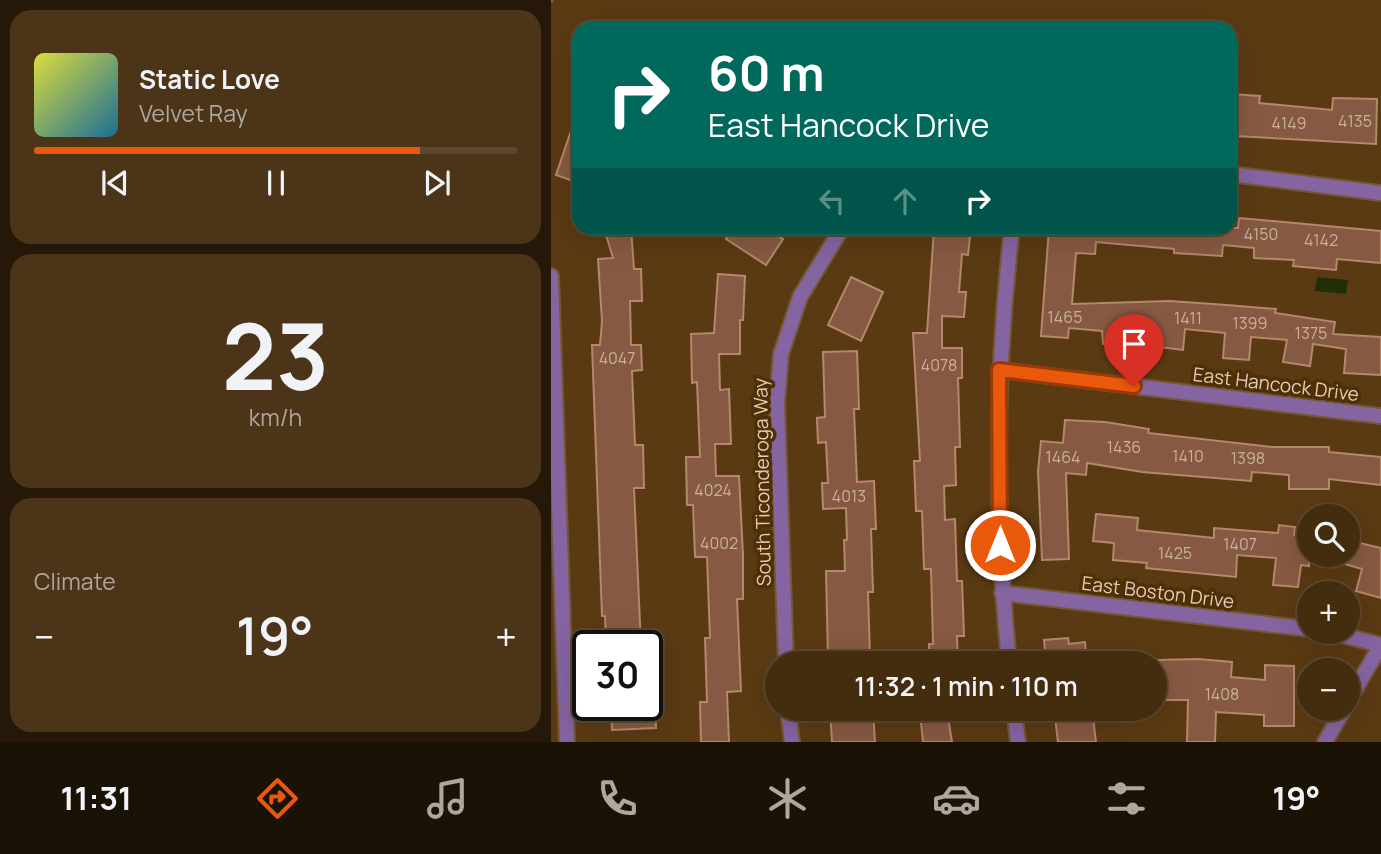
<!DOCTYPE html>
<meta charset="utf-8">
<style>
:root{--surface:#442c0e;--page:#4b3417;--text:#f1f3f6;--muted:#afa79e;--line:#5c482e;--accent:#ea580c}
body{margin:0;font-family:Manrope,sans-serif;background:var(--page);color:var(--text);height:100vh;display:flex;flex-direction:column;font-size:26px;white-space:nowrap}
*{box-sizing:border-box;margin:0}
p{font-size:23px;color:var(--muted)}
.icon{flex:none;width:38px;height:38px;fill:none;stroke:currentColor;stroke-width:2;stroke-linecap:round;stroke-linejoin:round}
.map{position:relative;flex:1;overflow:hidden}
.panel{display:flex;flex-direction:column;gap:10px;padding:10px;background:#251808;width:551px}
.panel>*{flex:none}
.top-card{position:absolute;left:21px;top:21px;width:665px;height:214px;border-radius:21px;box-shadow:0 7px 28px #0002,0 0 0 2px var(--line);background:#00695c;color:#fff;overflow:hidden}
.buttons{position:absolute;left:746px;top:504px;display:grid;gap:14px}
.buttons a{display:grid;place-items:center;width:63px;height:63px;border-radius:50%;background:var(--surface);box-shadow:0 7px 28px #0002,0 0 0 2px var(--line);font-size:35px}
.speed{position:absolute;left:21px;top:630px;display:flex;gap:14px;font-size:35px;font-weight:700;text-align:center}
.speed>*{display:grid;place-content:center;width:91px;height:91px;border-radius:50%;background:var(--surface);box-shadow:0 7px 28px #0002,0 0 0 2px var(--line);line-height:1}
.speed .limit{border:4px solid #111;border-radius:10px;background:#fff;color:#111}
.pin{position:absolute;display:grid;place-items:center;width:60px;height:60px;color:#fff;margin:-72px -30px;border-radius:50% 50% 50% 0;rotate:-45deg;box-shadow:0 0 7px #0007}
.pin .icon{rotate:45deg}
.me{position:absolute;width:77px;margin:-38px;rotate:0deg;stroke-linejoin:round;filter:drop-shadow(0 0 5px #0008)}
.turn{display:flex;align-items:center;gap:24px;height:147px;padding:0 21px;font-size:32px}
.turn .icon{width:91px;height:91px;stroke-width:2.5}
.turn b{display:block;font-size:49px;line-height:60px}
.lanes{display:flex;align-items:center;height:66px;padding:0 21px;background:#0003;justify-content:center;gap:35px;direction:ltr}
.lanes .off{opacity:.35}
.big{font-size:52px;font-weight:600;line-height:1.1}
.panel .card{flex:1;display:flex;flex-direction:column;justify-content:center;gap:10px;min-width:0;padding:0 24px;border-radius:21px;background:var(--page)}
.panel .dial{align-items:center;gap:0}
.dial b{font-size:91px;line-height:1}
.song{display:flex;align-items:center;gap:21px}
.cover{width:84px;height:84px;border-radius:10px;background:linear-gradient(135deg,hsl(60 70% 55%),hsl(200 70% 35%))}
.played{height:7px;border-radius:4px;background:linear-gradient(90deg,var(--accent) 80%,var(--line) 80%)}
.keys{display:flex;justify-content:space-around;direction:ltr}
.heat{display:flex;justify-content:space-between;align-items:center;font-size:38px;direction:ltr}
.trip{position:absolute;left:214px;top:651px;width:402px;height:70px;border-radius:35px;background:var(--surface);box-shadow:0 7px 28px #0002,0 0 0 2px var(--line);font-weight:600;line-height:70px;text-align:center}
.dock{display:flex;height:112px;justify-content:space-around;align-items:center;background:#1b1206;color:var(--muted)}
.dock .icon{width:49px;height:49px}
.dock .current{color:var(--accent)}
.dock b{font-size:32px;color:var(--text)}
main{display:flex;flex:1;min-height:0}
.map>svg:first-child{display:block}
.water{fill:#202f07}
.building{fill:#865942;stroke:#b6866d;stroke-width:2}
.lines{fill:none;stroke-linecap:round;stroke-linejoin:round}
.street-casing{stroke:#755734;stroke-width:18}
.path{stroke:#846847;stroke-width:3.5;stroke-dasharray:2 5;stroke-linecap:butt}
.street{stroke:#8464a1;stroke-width:14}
.route-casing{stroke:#983908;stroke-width:18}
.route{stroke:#ea580c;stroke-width:12}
.labels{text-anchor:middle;stroke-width:7;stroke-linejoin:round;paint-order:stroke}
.number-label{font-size:16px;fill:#cab09b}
.street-label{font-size:19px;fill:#e1cdb9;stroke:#4f2f06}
</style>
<main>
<section class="panel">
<div class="card">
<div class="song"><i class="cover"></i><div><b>Static Love</b><p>Velvet Ray</p></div></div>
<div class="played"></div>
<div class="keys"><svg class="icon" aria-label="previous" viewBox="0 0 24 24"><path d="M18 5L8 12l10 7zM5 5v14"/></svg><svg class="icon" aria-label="pause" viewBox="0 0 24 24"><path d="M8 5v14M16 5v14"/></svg><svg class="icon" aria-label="next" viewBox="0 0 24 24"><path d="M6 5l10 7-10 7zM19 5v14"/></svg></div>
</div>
<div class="card dial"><b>23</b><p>km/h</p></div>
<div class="card"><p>Climate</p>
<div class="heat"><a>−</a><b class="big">19°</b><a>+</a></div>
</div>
</section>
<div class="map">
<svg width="830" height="742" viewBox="0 0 830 742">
<rect width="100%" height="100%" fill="#5a3a13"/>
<polygon class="water" points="766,277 797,280 795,294 764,291"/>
<g class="building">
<polygon points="679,94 709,96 708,103 781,110 782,98 826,99 825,144 684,136 684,127 679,126"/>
<polygon points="25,116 28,116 28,183 5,175"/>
<polygon points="688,218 830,231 830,263 786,259 785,270 742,266 743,260 703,258 703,248 672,245 671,256 623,253 623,249 545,242 544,254 525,253 521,304 619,301 676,305 725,309 724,313 784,322 782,334 830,337 830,375 793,373 795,349 762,344 759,366 732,362 736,340 700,337 698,360 672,358 674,333 634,329 632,350 607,347 608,342 552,344 551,331 518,328 517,338 490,336 498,228 687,228"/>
<polygon points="53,228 80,228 83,269 90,269 91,301 79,301 80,345 90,345 91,370 81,371 84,445 92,445 93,488 83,488 90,646 55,646 54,616 51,616 41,345 49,345 51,321 47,259 62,258"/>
<polygon points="182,228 215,228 232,239 215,265 175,239"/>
<polygon points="383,228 420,228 417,255 411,254 408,292 415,292 413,317 391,316 391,348 411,348 411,378 407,378 409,447 404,447 405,485 393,486 394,520 404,519 406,581 411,581 413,636 406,636 407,663 378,663 378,644 382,644 380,569 373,569 371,511 365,511 363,461 369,461 362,333 376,333"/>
<polygon points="167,274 194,276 192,320 189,320 189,354 168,354 169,390 178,389 180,444 164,444 165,476 188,476 192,555 192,599 186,599 190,691 176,692 178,742 150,742 149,702 156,702 154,638 159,638 156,557 144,557 142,505 136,505 135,457 149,457 146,382 141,383 140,334 163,333"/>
<polygon points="300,277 332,292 310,341 277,325"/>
<polygon points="306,351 308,409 303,409 306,482 323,481 325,529 320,529 322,592 317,592 319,657 277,658 275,571 294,571 293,540 296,540 295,508 272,509 271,483 277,483 275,442 267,443 266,418 274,417 272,352"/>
<polygon points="514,420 554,422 598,429 597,433 721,447 778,447 778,452 830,457 830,485 778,479 778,489 738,489 738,475 701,472 700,481 591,472 536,463 535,475 515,473 518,559 491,560 487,471 490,441 512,443"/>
<polygon points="545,514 587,518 586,530 663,538 663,528 727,533 728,525 744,527 743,535 758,537 758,566 750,565 747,587 722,585 725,558 686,555 685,577 595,568 596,563 562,560 563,543 542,541"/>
<polygon points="800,541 830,548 830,598 805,591 811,569 794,564"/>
<polygon points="517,638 518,644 534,642 536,663 495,663 493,640"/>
<polygon points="647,659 681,662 680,677 714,680 714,665 743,666 743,726 713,726 713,715 665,712 664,742 636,742 637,700 604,700 604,671 605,660"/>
<polygon points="60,705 104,705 105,728 61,730"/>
<polygon points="279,709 322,709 324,742 281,742"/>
<polygon points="503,709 541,709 545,742 507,742"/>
<polygon points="396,711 401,742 372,742 369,714"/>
</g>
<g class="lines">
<defs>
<g id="street">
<polyline points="679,174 830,193"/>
<polyline points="0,276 16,742"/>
<polyline points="448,370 830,416"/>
<polyline points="451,593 758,629"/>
<polyline points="779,632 830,645"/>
<polyline points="235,663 226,403 230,354 249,297 291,228"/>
<path d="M458,663C444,518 444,373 461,228"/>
<polyline points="796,703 830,645"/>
<polyline points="237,709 241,742"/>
<polyline points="463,709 467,742"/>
<polyline points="774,742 793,709"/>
</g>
</defs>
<use href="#street" class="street-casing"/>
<polyline class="path" points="0,1 3,0"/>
<use href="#street" class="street"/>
</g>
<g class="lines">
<defs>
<polyline id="route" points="449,545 448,370 583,386"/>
</defs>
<use href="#route" class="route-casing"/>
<use href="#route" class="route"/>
</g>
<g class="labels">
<g class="number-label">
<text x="804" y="127">4135</text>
<text x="738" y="129">4149</text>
<text x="710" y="240">4150</text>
<text x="770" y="246">4142</text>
<text x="514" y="323">1465</text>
<text x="637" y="324">1411</text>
<text x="699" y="329">1399</text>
<text x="760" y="339">1375</text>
<text x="66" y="364">4047</text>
<text x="388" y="371">4078</text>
<text x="573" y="453">1436</text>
<text x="637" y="462">1410</text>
<text x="512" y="463">1464</text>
<text x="697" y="464">1398</text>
<text x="162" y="496">4024</text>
<text x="298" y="502">4013</text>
<text x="168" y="549">4002</text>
<text x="689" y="550">1407</text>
<text x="624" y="559">1425</text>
<text x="671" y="700">1408</text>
</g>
<g class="street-label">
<text transform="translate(725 384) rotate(7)" y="7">East Hancock Drive</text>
<text transform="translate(211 482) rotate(-91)" y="7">South Ticonderoga Way</text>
<text transform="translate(607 592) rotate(7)" y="7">East Boston Drive</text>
</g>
</g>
</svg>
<div class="buttons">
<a><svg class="icon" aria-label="search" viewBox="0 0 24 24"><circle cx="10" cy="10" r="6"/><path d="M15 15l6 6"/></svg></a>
<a>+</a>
<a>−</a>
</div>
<div class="speed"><div class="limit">30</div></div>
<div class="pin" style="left:583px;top:386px;background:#d93025"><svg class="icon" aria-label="arrive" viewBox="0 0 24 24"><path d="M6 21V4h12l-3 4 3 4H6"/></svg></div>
<svg class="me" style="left:449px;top:545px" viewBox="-20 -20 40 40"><circle r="17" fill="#ea580c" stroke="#fff" stroke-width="3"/><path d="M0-11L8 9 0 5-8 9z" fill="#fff"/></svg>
<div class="trip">11:32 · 1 min · 110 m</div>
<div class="top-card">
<div class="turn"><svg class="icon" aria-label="right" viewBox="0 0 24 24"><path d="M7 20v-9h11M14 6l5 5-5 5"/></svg><div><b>60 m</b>East Hancock Drive</div></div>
<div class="lanes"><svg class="icon off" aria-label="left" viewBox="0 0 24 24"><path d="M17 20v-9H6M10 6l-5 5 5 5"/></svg><svg class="icon off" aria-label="ahead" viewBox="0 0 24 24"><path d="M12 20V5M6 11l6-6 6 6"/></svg><svg class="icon" aria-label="right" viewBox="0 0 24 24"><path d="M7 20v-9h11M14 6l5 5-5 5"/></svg></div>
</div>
</div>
</main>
<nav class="dock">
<b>11:31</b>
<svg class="icon current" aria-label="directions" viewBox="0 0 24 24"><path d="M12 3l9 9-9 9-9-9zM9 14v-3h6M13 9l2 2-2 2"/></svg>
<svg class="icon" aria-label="music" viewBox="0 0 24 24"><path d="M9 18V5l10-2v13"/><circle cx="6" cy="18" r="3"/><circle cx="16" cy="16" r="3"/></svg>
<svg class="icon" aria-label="phone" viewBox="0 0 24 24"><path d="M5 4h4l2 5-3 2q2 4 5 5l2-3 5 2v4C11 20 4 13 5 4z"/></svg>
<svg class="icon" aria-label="climate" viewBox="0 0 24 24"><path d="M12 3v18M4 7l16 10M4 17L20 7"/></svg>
<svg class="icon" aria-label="car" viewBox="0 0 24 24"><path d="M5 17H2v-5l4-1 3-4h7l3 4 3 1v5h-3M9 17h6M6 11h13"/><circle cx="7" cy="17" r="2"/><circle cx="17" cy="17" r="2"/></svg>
<svg class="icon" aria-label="filters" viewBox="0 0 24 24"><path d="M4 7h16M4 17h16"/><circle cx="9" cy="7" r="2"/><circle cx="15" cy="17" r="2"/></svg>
<b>19°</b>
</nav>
